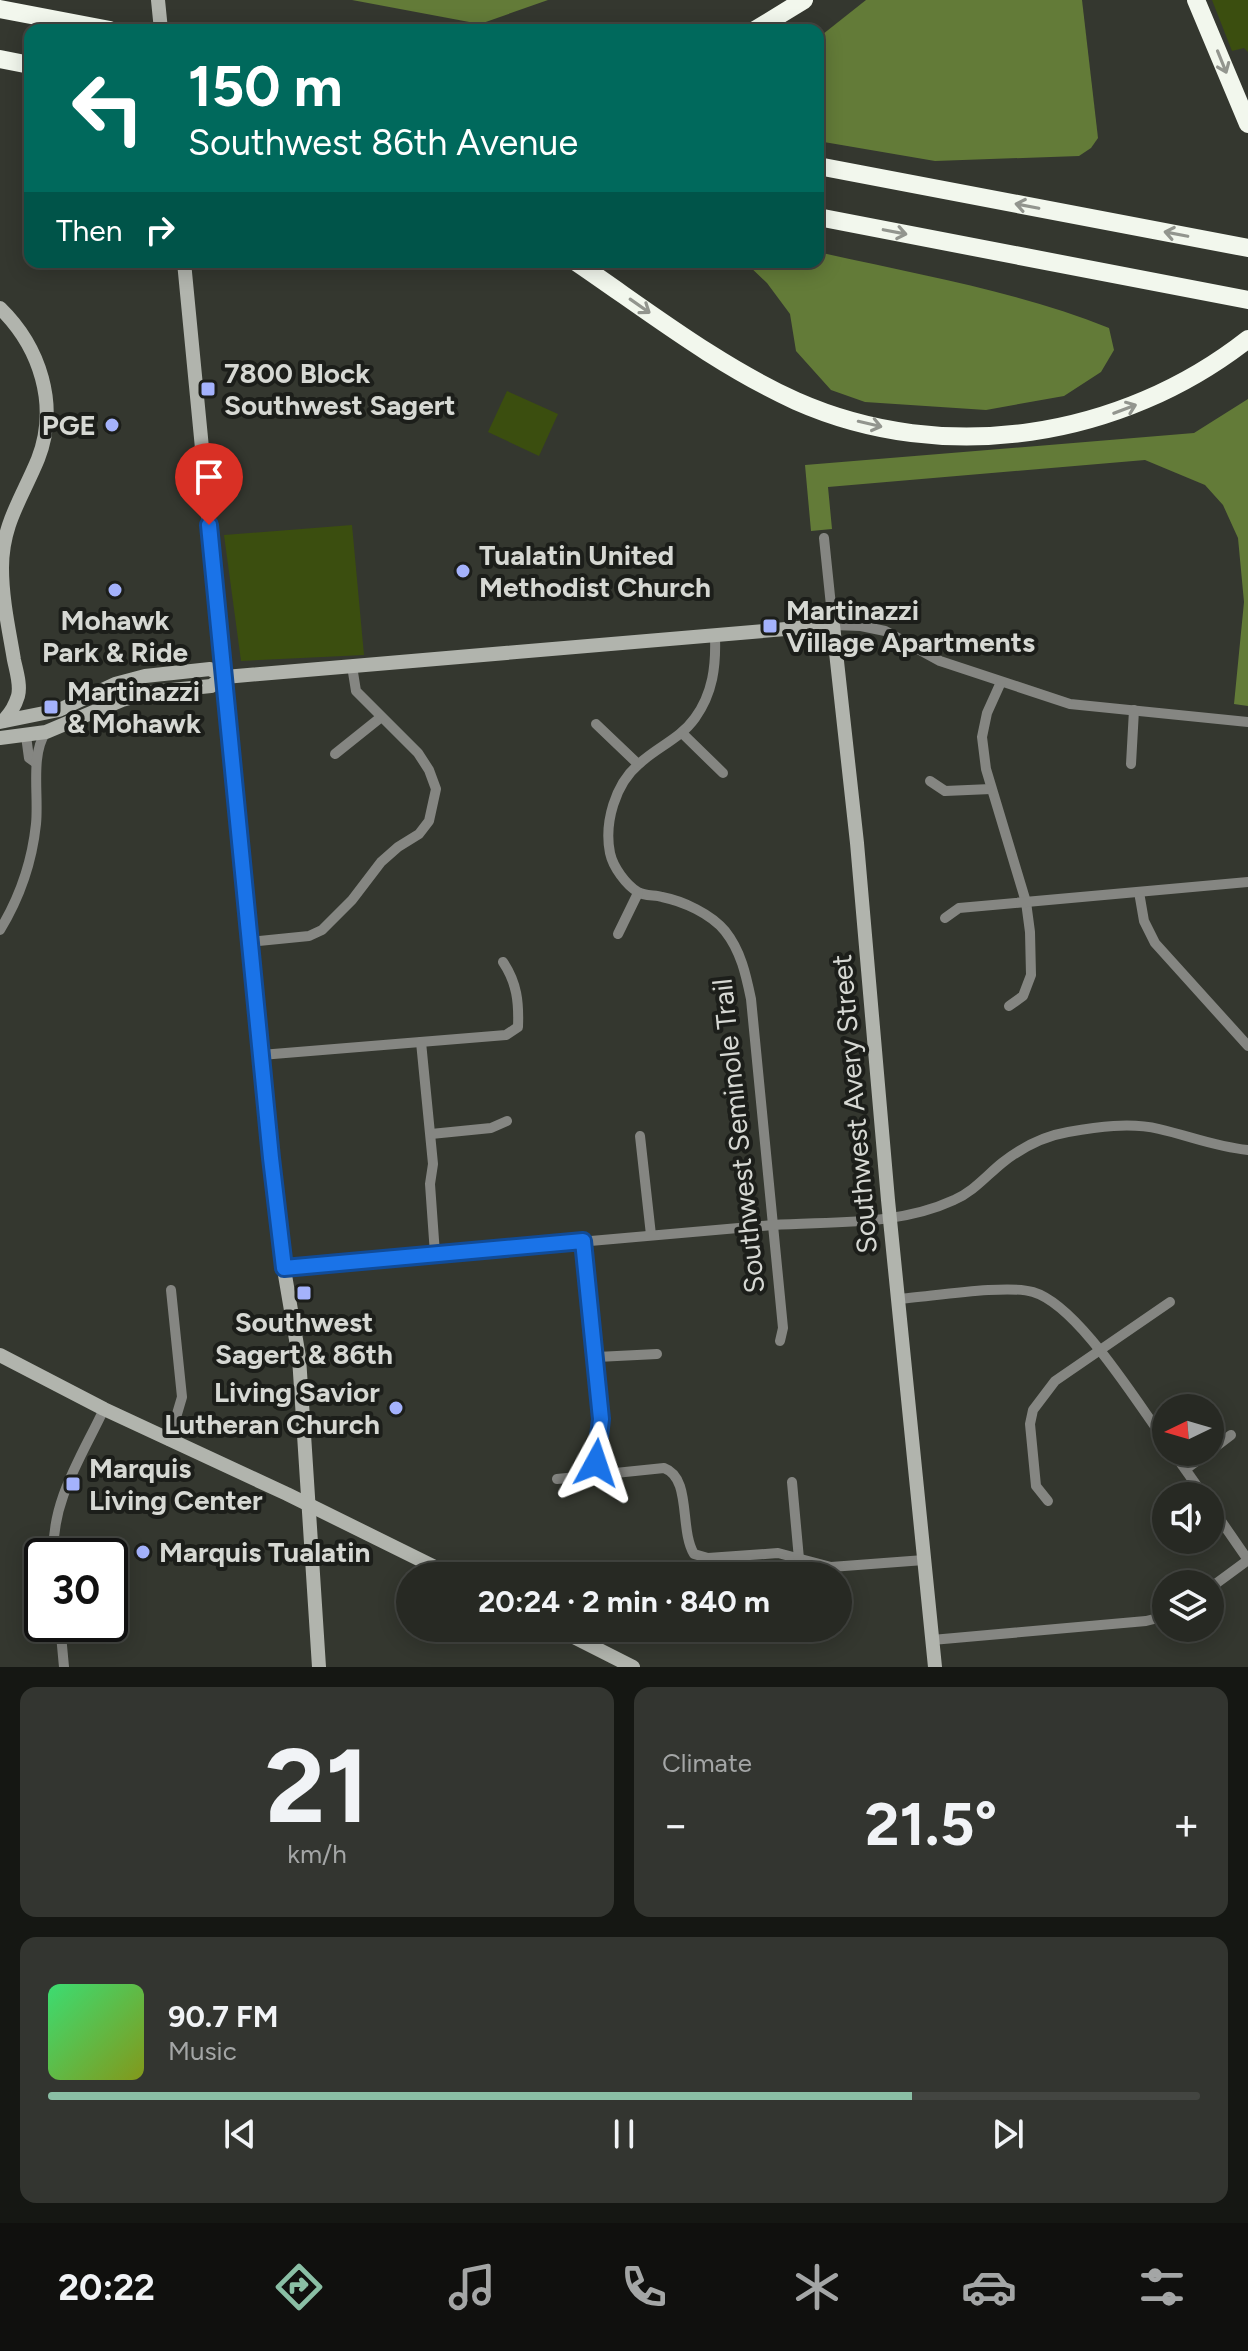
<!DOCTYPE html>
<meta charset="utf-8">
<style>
:root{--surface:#272923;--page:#333530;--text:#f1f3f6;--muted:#a4a6a6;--line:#434541;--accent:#8abfa5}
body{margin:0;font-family:Figtree,sans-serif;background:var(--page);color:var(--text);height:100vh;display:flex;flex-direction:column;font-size:30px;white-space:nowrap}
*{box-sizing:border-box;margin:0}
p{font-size:26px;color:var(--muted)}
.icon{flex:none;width:44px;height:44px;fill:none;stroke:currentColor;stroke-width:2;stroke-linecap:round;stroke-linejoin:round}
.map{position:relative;height:1667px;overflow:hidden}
.sheet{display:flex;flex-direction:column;gap:20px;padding:20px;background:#151713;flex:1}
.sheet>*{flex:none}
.banner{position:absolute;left:24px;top:24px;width:800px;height:244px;border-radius:16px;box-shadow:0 4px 20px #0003,0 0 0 2px var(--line);background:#00695c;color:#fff;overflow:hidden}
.needle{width:52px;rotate:265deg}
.tools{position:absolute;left:1152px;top:1394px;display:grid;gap:16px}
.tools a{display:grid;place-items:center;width:72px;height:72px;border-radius:50%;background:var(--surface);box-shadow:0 4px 20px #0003,0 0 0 2px var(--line);font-size:40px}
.speed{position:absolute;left:24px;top:1538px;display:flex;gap:16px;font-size:40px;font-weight:700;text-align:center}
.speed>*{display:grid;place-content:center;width:104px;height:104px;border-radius:50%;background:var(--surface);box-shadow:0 4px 20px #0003,0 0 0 2px var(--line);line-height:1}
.speed .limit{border:4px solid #111;border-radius:12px;background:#fff;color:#111}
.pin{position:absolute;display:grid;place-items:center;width:68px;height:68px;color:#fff;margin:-82px -34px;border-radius:50% 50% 50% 0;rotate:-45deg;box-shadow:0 0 8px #0007}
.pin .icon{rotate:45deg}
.me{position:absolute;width:88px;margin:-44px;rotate:5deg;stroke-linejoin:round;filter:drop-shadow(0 0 6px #0008)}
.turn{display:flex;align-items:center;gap:28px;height:168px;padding:0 32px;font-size:36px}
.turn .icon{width:104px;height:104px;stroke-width:2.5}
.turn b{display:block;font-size:56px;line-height:68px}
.then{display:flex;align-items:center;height:76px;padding:0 32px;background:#0003;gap:16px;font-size:30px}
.big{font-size:60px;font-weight:700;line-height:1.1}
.sheet .tile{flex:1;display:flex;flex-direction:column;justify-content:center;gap:12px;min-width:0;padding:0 28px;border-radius:16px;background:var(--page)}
.sheet .dial{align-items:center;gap:0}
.dial b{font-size:104px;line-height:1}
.song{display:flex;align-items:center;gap:24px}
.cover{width:96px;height:96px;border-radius:12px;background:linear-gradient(135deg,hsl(140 70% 55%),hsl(70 70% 35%))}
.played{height:8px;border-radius:4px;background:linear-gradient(90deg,var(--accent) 75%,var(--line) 75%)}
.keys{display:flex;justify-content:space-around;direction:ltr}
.heat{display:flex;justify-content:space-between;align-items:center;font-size:44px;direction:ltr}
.sheet .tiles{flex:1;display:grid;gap:20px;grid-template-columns:1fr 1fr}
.tile:last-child{grid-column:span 2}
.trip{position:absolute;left:396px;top:1562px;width:456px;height:80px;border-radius:40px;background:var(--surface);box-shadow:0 4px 20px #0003,0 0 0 2px var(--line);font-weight:700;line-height:80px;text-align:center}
.tabs{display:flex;height:128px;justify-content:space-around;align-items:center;background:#10100e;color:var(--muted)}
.tabs .icon{width:56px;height:56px}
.tabs .on{color:var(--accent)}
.tabs b{font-size:36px;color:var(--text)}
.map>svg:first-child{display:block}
.green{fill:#3b4e0f}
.forest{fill:#637b38}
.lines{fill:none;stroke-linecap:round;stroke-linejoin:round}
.street{stroke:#858682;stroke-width:10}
.secondary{stroke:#b1b4ad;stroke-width:14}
.highway{stroke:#f2f7ed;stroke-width:18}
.oneway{stroke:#92958e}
.route-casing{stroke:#114b97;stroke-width:20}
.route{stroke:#1a73e8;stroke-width:14}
.poi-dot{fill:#a4b2fc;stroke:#1c1e1a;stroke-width:3}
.labels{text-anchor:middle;stroke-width:8;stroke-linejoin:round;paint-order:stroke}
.poi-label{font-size:28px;font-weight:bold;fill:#d6d8d3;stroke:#1c1e1a;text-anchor:start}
.street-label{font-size:28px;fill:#d6d8d3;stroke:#1c1e1a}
</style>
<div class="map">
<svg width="1248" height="1667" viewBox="0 0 1248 1667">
<rect width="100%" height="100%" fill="#34372f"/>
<g class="green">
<polygon points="1212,0 1248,0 1248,52 1244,48 1232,51"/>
<polygon points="507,391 558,414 539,456 488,432"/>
<polygon points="352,525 364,655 241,661 224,535"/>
</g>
<g class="forest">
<polygon points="352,0 548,0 480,24"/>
<polygon points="866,0 1082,0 1098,138 1091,148 1079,156 935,161 818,141 818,38"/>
<path d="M818,252C915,274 1017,291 1109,328L1114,350L1101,372L1064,396L986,410L865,402L831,390L796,351L790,314L767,283L745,262H818Z"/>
<polygon points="1248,399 1248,706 1234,704 1244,602 1238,538 1223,505 1205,485 1145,460 828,487 832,529 811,531 805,465 1194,433"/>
</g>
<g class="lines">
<g class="street">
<polyline points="824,538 833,625 861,626 885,631 940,661 1070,704 1248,722"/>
<path d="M715,637C716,666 713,693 695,718C680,739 657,747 639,764C615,784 604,823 610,853C613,867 626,885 638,892C644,896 655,895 662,897C683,901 711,914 725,931C741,951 746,975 751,999L783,1328L780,1341"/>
<polyline points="1001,682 987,713 982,737 986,769 1026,902 1030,932 1031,975 1023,996 1009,1006"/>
<polyline points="596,724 638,764"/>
<polyline points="682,733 723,773"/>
<polyline points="26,736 29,758 36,763"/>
<polyline points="335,754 380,718"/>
<polyline points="1131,764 1134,710"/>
<polyline points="930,781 945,791 991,789"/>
<polyline points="1139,892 1144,921 1155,943 1248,1046"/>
<polyline points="945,918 959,908 1248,882"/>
<path d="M0,930C20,897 32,862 36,824C39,795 30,755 46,732"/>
<polyline points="618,934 638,893"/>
<polyline points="249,942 309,936 322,930 352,900 381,862 398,847 419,834 429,821 436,789 429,770 418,753 356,691 352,666"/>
<polyline points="421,1042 433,1164 430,1184 435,1254"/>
<path d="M261,1055L506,1035L518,1027C519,1002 517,983 503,962"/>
<polyline points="431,1134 491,1128 507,1121"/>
<polyline points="640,1136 651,1235"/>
<polyline points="583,1241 597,1357 601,1419 596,1475"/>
<path d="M284,1268L773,1225C834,1221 898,1226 954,1200C973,1192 986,1176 1002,1163C1021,1148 1044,1136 1068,1132C1097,1127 1130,1122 1159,1129C1190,1136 1216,1147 1248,1150"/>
<path d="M898,1299C929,1297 1006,1284 1033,1292C1078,1305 1137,1403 1166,1442"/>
<polyline points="597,1357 657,1354"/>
<polyline points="169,1441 182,1397 171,1290"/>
<polyline points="1210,1451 1231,1435"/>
<polyline points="1173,1452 1204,1496"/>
<polyline points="1186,1469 1209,1452"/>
<path d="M557,1479L664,1468C692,1478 679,1529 694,1554L708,1558L778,1553L831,1567L924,1560"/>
<polyline points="792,1482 799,1559"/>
<polyline points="1048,1501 1036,1486 1030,1424 1033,1410 1055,1381 1170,1302"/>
<polyline points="1210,1505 1248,1560"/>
<path d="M54,1556C50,1503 82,1456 104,1409"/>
<polyline points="1210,1588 1248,1560"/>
<polyline points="60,1624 64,1667"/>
<polyline points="932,1640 1146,1621 1166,1616"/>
</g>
<g class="secondary">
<polyline points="158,0 161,30"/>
<polyline points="184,262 278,1234 299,1357 319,1667"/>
<path d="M0,308C40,347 59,405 38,459C22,498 2,524 2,568C2,599 9,630 14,660C16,670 21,685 18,696C15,706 11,713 3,721"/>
<polyline points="0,722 59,710 115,684 145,676 210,669 225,677"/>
<polyline points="0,738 46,732 122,700 152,692 211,686 225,677 833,625 857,843 888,1200 935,1667"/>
<polyline points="0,1355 104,1409 287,1494 453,1576"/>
<polyline points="556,1628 633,1667"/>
</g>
<g class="highway">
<polyline points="1196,0 1248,124"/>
<polyline points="0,9 110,30"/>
<polyline points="755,30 804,0"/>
<polyline points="0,59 30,65"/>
<polyline points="818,166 1248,248"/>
<polyline points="818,217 1248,300"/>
<path d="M576,262C648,311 717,365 796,401C945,467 1122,438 1248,339"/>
</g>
</g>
<defs><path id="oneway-shaft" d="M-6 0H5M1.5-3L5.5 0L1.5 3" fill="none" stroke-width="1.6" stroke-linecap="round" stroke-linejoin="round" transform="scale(2)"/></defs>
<g class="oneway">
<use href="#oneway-shaft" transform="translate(1222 62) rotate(68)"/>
<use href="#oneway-shaft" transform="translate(1027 206) rotate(-169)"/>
<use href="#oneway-shaft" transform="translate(895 232) rotate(11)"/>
<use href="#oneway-shaft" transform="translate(1176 234) rotate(-169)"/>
<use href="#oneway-shaft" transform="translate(640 306) rotate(35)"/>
<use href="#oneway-shaft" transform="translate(1125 409) rotate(-21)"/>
<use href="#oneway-shaft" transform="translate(870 424) rotate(13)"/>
</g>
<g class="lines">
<defs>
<polyline id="route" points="209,525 271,1158 284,1268 583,1241 601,1419 596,1463"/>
</defs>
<use href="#route" class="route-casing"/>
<use href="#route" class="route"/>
</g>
<g class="poi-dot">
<rect x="200" y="381" width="16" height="16" rx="4"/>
<circle cx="112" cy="425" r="8"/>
<circle cx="463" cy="571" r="8"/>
<circle cx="115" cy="590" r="8"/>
<rect x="762" y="618" width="16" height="16" rx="4"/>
<rect x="43" y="699" width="16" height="16" rx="4"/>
<rect x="296" y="1285" width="16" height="16" rx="4"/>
<circle cx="396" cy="1408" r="8"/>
<rect x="65" y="1476" width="16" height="16" rx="4"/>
<circle cx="143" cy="1552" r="8"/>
</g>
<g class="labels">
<g class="poi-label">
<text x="224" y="383">7800 Block<tspan x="224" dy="32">Southwest Sagert</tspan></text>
<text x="96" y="435" text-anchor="end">PGE</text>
<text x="479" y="565">Tualatin United<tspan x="479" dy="32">Methodist Church</tspan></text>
<text x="786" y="620">Martinazzi<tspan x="786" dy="32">Village Apartments</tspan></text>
<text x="115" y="630" text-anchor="middle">Mohawk<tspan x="115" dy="32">Park &amp; Ride</tspan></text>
<text x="67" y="701">Martinazzi<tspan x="67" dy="32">&amp; Mohawk</tspan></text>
<text x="304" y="1332" text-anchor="middle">Southwest<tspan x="304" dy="32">Sagert &amp; 86th</tspan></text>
<text x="380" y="1402" text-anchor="end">Living Savior<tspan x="380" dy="32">Lutheran Church</tspan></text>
<text x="89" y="1478">Marquis<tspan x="89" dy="32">Living Center</tspan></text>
<text x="159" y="1562">Marquis Tualatin</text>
</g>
<g class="street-label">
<text transform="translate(854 1104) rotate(-95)" y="10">Southwest Avery Street</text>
<text transform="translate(738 1136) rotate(-96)" y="10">Southwest Seminole Trail</text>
</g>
</g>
</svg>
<div class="tools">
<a><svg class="needle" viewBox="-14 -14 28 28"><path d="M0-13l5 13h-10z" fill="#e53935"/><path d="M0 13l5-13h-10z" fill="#a4a6a6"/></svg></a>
<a><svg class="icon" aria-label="sound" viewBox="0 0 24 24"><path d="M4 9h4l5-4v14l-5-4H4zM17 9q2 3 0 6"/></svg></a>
<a><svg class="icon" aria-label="layers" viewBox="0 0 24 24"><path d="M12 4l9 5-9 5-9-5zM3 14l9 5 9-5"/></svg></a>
</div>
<div class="speed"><div class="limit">30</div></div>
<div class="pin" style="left:209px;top:525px;background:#d93025"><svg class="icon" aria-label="arrive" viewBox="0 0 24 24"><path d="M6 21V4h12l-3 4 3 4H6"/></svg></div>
<svg class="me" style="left:596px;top:1463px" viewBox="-20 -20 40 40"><path d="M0-17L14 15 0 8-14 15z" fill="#1a73e8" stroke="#fff" stroke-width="4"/></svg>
<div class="trip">20:24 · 2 min · 840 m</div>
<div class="banner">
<div class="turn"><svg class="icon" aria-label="left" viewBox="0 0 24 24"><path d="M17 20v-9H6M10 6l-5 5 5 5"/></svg><div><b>150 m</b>Southwest 86th Avenue</div></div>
<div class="then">Then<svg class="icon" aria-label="right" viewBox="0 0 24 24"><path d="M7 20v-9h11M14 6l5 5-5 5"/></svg></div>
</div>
</div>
<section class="sheet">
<div class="tiles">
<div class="tile dial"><b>21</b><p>km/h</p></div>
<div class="tile"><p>Climate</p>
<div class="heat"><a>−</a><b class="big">21.5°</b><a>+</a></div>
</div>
<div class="tile">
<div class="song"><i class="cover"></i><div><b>90.7 FM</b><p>Music</p></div></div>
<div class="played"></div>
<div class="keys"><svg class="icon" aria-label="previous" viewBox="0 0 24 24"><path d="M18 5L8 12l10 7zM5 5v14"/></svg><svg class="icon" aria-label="pause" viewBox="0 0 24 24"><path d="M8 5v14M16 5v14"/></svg><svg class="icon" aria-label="next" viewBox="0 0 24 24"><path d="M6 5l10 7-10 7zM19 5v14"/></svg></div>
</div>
</div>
</section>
<nav class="tabs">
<b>20:22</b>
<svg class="icon on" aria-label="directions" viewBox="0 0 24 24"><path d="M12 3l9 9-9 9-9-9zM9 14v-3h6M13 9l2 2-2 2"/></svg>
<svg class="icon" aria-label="music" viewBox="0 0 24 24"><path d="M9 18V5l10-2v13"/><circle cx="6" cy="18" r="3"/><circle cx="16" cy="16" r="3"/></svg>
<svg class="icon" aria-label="phone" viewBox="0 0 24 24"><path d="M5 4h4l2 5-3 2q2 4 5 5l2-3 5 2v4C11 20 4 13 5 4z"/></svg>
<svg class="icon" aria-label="climate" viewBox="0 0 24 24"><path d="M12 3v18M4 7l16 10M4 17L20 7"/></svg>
<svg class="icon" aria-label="car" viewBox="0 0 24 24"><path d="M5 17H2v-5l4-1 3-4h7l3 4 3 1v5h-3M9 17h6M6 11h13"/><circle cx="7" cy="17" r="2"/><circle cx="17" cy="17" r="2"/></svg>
<svg class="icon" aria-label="filters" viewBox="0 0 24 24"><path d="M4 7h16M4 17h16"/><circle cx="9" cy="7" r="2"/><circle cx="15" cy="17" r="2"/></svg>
</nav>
